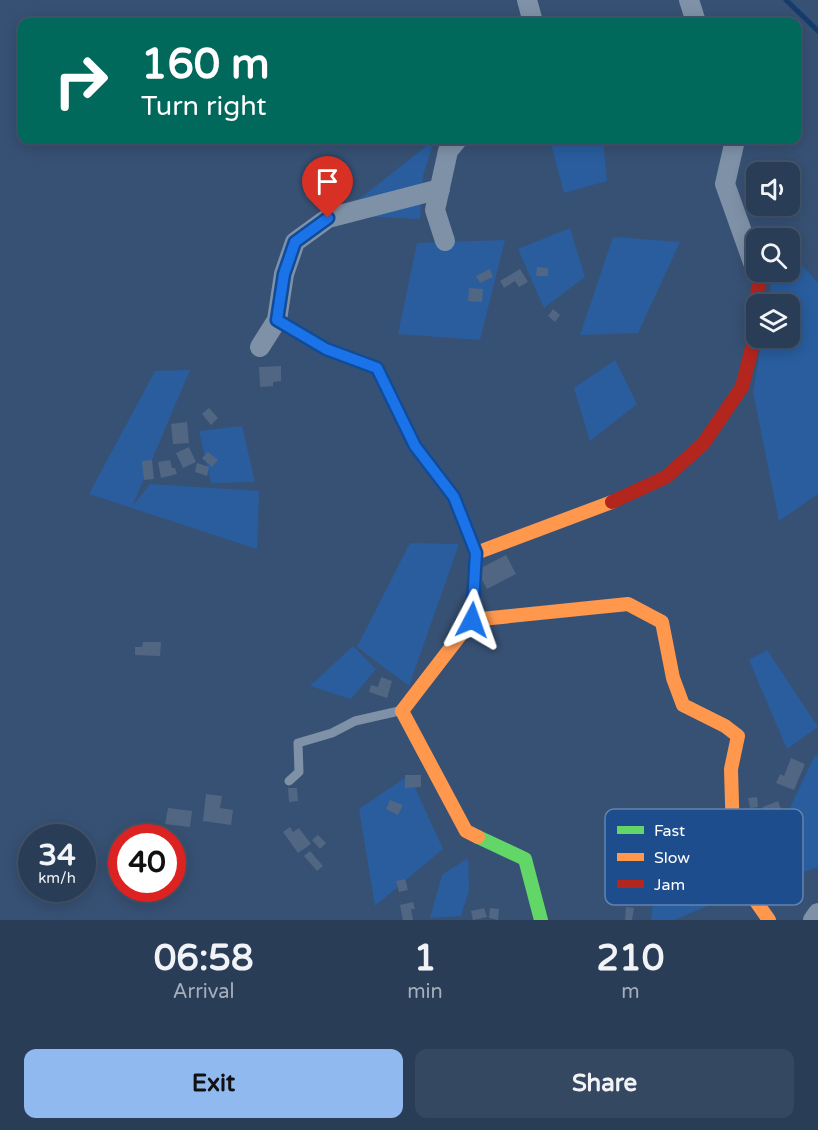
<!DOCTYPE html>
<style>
body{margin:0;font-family:"Varela Round",sans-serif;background:#354861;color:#f1f3f6;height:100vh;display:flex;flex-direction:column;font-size:22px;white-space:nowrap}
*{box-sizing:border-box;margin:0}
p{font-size:20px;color:#a5aeba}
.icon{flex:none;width:33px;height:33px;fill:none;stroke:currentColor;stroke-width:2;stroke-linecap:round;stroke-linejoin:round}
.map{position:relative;height:920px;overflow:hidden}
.details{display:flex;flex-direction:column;background:#293d57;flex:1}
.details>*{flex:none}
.guide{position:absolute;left:18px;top:18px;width:783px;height:126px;border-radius:12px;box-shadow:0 3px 15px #0003,0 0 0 2px #45566d;background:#00695c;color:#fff;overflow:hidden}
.buttons{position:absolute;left:746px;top:162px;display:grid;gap:12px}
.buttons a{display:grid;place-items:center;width:54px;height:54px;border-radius:12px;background:#293d57;box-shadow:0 3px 15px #0003,0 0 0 2px #45566d;font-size:30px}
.speed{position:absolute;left:18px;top:824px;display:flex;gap:12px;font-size:30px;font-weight:700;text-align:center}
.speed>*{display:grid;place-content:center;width:78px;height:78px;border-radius:50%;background:#293d57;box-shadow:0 3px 15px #0003,0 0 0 2px #45566d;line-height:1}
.speed small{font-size:15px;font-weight:400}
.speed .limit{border:9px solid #d22;background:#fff;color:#111}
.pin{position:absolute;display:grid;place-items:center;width:51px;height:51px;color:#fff;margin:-62px -26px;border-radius:50% 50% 50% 0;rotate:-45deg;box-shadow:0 0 6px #0007}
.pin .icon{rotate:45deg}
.me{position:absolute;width:66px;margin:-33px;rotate:4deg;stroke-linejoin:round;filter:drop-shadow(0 0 4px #0008)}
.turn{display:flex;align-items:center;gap:21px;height:126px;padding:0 24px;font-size:27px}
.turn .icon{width:78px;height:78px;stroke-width:2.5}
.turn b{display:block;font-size:42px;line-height:51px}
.eta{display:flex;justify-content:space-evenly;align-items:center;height:102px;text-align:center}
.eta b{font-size:36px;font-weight:700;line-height:42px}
.button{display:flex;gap:12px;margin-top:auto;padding:12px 24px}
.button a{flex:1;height:69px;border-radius:12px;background:#90b9f0;color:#111;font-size:24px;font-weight:700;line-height:69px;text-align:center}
.button a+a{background:#354861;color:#f1f3f6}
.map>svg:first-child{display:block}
.green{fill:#295d9e}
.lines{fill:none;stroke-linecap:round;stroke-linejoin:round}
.stream{stroke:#173b6c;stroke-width:5}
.building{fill:#516682}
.lane{stroke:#7e91a7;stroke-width:9}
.street{stroke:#7e91a7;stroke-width:20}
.fast{stroke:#63d668;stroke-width:14}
.slow{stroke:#ff974d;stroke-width:14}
.jam{stroke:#b3261e;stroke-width:14}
.route-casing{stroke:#114b97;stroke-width:15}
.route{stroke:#1a73e8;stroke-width:10}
.key{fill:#1e4d8d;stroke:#6282af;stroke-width:1.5}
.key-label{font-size:16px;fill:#fff}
</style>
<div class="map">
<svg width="818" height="920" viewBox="0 0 818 920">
<rect width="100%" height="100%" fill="#375174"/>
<g class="green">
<polygon points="434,140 423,176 420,219 339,215"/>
<polygon points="550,140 603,140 607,181 564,193"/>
<polygon points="570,228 585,277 544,308 518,249"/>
<polygon points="613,237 680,242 638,333 580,335"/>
<polygon points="505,240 480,340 398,334 417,243"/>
<polygon points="789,251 818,283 818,494 779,521 753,392 762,338 789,338 789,304 768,304 773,272 789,272"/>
<polygon points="615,360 637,404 590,441 574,388"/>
<polygon points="190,370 132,507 150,484 259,491 257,549 89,494 155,371"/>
<polygon points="242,426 255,482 211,483 199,431"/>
<polygon points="410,543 459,544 409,686 357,647"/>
<polygon points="353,646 376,669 351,699 310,686"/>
<polygon points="767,650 818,727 787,749 749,660"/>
<polygon points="815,755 818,756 818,867 751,890"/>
<polygon points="409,775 443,849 375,906 359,809"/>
<polygon points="724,811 731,896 674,920 651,920 659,852"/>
<polygon points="468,858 469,890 461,916 430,918 442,875"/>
</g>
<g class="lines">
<polyline class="stream" points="786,0 818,31"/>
</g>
<g class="building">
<polygon points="537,267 548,268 548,276 536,276"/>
<polygon points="490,269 493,277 480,283 476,276"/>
<polygon points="520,269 528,282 519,287 515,281 504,288 500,281"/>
<polygon points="469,288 483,289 482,302 468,301"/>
<polygon points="553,309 560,315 555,322 548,316"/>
<polygon points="281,366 281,381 273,382 273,386 260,387 259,367"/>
<polygon points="209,408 218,418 211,425 202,414"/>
<polygon points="187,422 189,443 173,444 171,424"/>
<polygon points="189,447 196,462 183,468 176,453"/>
<polygon points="208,452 218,460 212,467 202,458"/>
<polygon points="152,460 154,479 144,480 142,461"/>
<polygon points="170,460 172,468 175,468 177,474 161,478 158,462"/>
<polygon points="197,463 209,467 207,476 195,472"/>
<polygon points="506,555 516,574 487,589 477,570"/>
<polygon points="143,642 161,642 160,656 135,655 135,647 142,647"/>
<polygon points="381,677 392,681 387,698 369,692 371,685 378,687"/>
<polygon points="791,758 805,764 794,790 776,783 780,774 784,776"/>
<polygon points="405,775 421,775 421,787 405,788"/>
<polygon points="288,788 297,788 298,801 289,802"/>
<polygon points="206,794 222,796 220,808 233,810 231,825 203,821"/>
<polygon points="757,797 758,807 750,808 748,798"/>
<polygon points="390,800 403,805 398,815 386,809"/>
<polygon points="778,801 782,812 767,818 763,807"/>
<polygon points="168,808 192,811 190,827 165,824"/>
<polygon points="290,827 293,832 299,828 311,844 298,853 283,832"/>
<polygon points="318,835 326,843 320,849 312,840"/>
<polygon points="310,851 323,866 317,871 304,856"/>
<polygon points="405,879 408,890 399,892 396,881"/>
<polygon points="413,902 415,909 411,909 413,920 403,920 400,905"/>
<polygon points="626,907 634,908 632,920 625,920"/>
<polygon points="484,908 487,917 473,920 471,911"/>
<polygon points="490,908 499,909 498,920 489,918"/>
</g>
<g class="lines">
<polyline class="lane" points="289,781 299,772 298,743 332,733 355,721 399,711"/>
<g class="street">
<polyline points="527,0 533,22"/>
<polyline points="689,0 696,22"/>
<polyline points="735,140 725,184 756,271"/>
<polyline points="445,241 435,210 448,151 457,140"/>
<polyline points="260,347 277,320 284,274 295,242 328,218 440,189"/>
<polyline points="813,920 818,913"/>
</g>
<polyline class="fast" points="478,837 525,859 541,920"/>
<g class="slow">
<polyline points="277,320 326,349 377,368 415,446 454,497 476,553 612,502"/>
<polyline points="476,553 472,620 402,711 466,831 478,837"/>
<polyline points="472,620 628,604 662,622 673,678 683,705 725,726 738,736 731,769 734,870 769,920"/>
</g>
<polyline class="jam" points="612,502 666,477 703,444 742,387 752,348 759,278 756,272"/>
</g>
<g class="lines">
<g class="route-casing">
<polyline id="route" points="328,218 295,242 284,274 277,320 326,349 377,368 415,446 454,497 476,553 472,620"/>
</g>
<use href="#route" class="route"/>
</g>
<rect x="605" y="809" width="198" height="96" rx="9" class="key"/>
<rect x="617" y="826" width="27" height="8" fill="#63d668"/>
<rect x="617" y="853" width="27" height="8" fill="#ff974d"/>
<rect x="617" y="880" width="27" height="8" fill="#b3261e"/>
<g class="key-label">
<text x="654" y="836">Fast</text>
<text x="654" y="863">Slow</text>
<text x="654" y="890">Jam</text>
</g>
</svg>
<div class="buttons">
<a><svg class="icon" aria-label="sound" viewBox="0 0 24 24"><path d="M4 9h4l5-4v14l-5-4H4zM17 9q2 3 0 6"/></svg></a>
<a><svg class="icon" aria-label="search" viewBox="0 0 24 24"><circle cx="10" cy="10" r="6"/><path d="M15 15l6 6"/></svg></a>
<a><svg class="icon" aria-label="layers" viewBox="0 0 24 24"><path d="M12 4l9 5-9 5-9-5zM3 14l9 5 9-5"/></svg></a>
</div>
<div class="speed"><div>34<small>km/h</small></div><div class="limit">40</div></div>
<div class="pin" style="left:328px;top:218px;background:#d93025"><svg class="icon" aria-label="arrive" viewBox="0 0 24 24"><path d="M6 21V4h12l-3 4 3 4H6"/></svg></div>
<svg class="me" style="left:472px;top:620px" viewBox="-20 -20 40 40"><path d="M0-17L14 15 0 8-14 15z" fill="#1a73e8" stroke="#fff" stroke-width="4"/></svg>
<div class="guide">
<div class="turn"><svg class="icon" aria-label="right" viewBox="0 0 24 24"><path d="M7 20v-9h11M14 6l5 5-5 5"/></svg><div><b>160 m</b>Turn right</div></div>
</div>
</div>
<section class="details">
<div class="eta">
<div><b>06:58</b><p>Arrival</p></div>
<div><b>1</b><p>min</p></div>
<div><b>210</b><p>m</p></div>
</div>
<div class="button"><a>Exit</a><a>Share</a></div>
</section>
